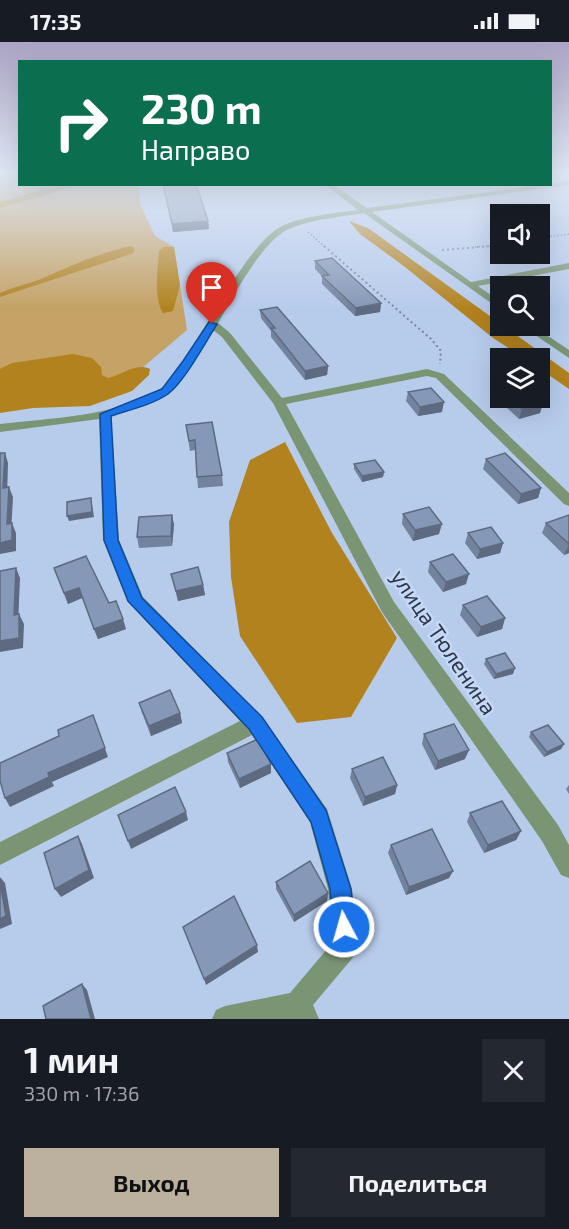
<!DOCTYPE html>
<html lang="ru">
<meta charset="utf-8">
<style>
body{margin:0;font-family:"Exo 2",sans-serif;background:#242831;color:#f1f3f6;height:100vh;display:flex;flex-direction:column;font-size:22px;white-space:nowrap}
*{box-sizing:border-box;margin:0}
p{font-size:20px;color:#9ea1a6}
.icon{flex:none;width:33px;height:33px;fill:none;stroke:currentColor;stroke-width:2;stroke-linecap:round;stroke-linejoin:round}
.map{position:relative;height:977px;overflow:hidden}
.drawer{display:flex;flex-direction:column;background:#171b24;flex:1}
.drawer>*{flex:none}
.hud{position:absolute;left:18px;top:18px;width:534px;height:126px;border-radius:0px;box-shadow:0 6px 24px #0002;background:#0b6e4f;color:#fff;overflow:hidden}
.tools{position:absolute;left:490px;top:162px;display:grid;gap:12px}
.tools a{display:grid;place-items:center;width:60px;height:60px;border-radius:0px;background:#171b24;box-shadow:0 6px 24px #0002;font-size:30px}
.pin{position:absolute;display:grid;place-items:center;width:51px;height:51px;color:#fff;margin:-62px -26px;border-radius:50% 50% 50% 0;rotate:-45deg;box-shadow:0 0 6px #0007}
.pin .icon{rotate:45deg}
.me{position:absolute;width:66px;margin:-33px;rotate:354deg;stroke-linejoin:round;filter:drop-shadow(0 0 4px #0008)}
.turn{display:flex;align-items:center;gap:21px;height:126px;padding:0 24px;font-size:27px}
.turn .icon{width:78px;height:78px;stroke-width:2.5}
.turn b{display:block;font-size:42px;line-height:51px}
.round{display:grid;place-items:center;flex:none;width:63px;height:63px;border-radius:0px;background:#242831}
.summary{display:flex;align-items:center;justify-content:space-between;height:102px;padding:0 24px}
h1{font-size:36px;font-weight:700;line-height:45px}
.action{display:flex;gap:12px;margin-top:auto;padding:12px 24px}
.action a{flex:1;height:69px;border-radius:0px;background:#bcb19e;color:#111;font-size:24px;font-weight:700;line-height:69px;text-align:center}
.action a+a{background:#242831;color:#f1f3f6}
.status{display:flex;justify-content:space-between;align-items:center;height:42px;padding:0 30px;background:#171b24;direction:ltr}
.status svg{height:16px;fill:currentColor}
.map>svg:first-child{display:block}
.green{fill:#c5a265}
.forest{fill:#b2821e}
.lines{fill:none;stroke-linecap:round;stroke-linejoin:round}
.path-far1{stroke:#78879e;stroke-width:1.5;stroke-dasharray:1.5 2;stroke-linecap:butt}
.path{stroke:#78879e;stroke-width:2;stroke-dasharray:2 3;stroke-linecap:butt}
.minor{fill:#7a9474;fill-rule:evenodd}
.wall{fill:#73839d}
.shaded-wall{fill:#5e6a80}
.building{fill:#8698b7;stroke:#5e6a80;stroke-width:1.5}
.route{fill:#1a73e8;stroke:#114b97;stroke-width:1.5}
.labels{text-anchor:middle;stroke-width:5;stroke-linejoin:round;paint-order:stroke}
.street-label{font-size:22px;fill:#2f3744;stroke:#c4d8f9}
</style>
<div class="status"><b>17:35</b><svg viewBox="0 0 49 12"><path d="M0 12V9h3v3zM5 12V6h3v6zM10 12V3h3v9zM15 12V0h3v12zM26 1h20v11H26zM47 4h2v5h-2z"/></svg></div>
<div class="map">
<svg width="569" height="977" viewBox="0 0 569 977">
<rect width="100%" height="100%" fill="#b7cbeb"/>
<polygon class="green" points="0,130 19,130 20,142 139,143 140,162 155,194 174,205 187,288 109,354 0,365"/>
<g class="forest">
<polygon points="62,142 80,143 0,166 0,160"/>
<polygon points="349,179 368,186 569,331 569,347 540,327 540,316 524,316 493,296 405,225 360,192"/>
<path d="M131,204L135,207L133,211L122,215L0,255V251C13,245 28,242 41,237C70,224 99,211 131,204Z"/>
<path d="M164,205H174L180,243L173,269L163,271C153,256 158,227 159,209Z"/>
<path d="M73,312L92,316L101,325L102,333L108,336C122,333 136,320 150,327L149,333L132,349L90,364L33,366L0,371V327L12,321Z"/>
<polygon points="285,400 332,491 397,596 351,675 297,681 240,594 231,535 229,480 250,418"/>
</g>
<g class="lines">
<g class="path-far1">
<polyline points="308,190 325,205"/>
<polyline points="540,196 569,192"/>
<polyline points="475,205 501,203"/>
</g>
<g class="path">
<polyline points="324,204 431,297 441,309 440,322"/>
<polyline points="442,208 493,204"/>
</g>
<g class="minor">
<path d="M569,139V143L372,170L471,240L569,221V227L478,244L501,260V268L364,171C339,175 314,177 291,186C262,197 234,255 218,281L230,291L282,356L427,327L444,332L569,451V464L564,462L436,336L427,334L286,362L394,560L558,783L569,803V836L561,833L542,799L382,570L273,361L222,295L213,288L169,352L111,374L119,498L143,555L262,675L327,767L352,847L358,904L355,913L313,963L319,977H212L216,968L225,964L290,951L333,900L328,847L310,780L252,693L0,823V800L240,679L128,559L103,498L99,377L0,390V382C49,376 117,375 160,347C172,339 187,313 195,300C215,270 252,199 282,184C303,174 336,171 358,168L324,142H332L367,166Z"/>
<polygon points="522,284 533,284 569,308 569,316"/>
</g>
</g>
<g class="wall">
<polygon points="163,142 196,142 208,179 209,187 173,190"/>
<polygon points="315,219 381,261 380,270 355,274 322,242 322,234 315,227"/>
<polygon points="260,268 328,324 327,333 305,338 271,295 271,289 261,276"/>
<polygon points="408,350 442,370 418,374 406,359"/>
<polygon points="508,356 536,356 540,371 519,377 505,364"/>
<polygon points="186,383 222,433 223,444 198,446 195,408 190,409"/>
<polygon points="486,417 541,446 538,456 518,462 483,427"/>
<polygon points="354,422 384,430 383,435 362,440 354,427"/>
<polygon points="403,472 439,492 413,499 402,482"/>
<polygon points="172,473 174,483 172,504 139,506 137,495"/>
<polygon points="569,473 569,511 564,513 542,491 546,481"/>
<polygon points="468,491 503,501 500,511 477,517 465,501"/>
<polygon points="430,520 466,542 443,550 428,530"/>
<polygon points="54,526 109,561 126,587 98,597 82,556 68,562"/>
<polygon points="171,532 203,543 205,553 178,559"/>
<polygon points="463,563 505,576 502,587 477,595 460,573"/>
<polygon points="486,617 513,632 494,637 484,622"/>
<polygon points="139,661 180,671 182,681 151,694 142,671"/>
<polygon points="531,690 564,702 561,707 544,715 529,695"/>
<polygon points="424,692 465,717 435,728 422,702"/>
<polygon points="227,711 271,722 271,731 240,746 228,720"/>
<polygon points="352,727 397,743 395,752 363,764 350,736"/>
<polygon points="569,743 569,752 566,747"/>
<polygon points="470,771 521,789 516,798 484,811 467,780"/>
<polygon points="391,803 453,829 449,836 406,853 388,811"/>
<polygon points="276,840 328,851 327,859 294,880 276,847"/>
</g>
<g class="shaded-wall">
<polygon points="208,179 209,187 173,190 172,182"/>
<polygon points="381,261 380,270 355,274 356,266"/>
<polygon points="328,324 327,333 305,338 305,329"/>
<polygon points="444,360 442,370 418,374 420,365"/>
<polygon points="543,362 540,371 519,377 522,367"/>
<polygon points="5,411 8,421 7,456 3,446"/>
<polygon points="384,430 383,435 362,440 362,434"/>
<polygon points="9,445 13,455 11,492 7,482"/>
<polygon points="541,446 538,456 518,462 521,452"/>
<polygon points="91,456 94,475 69,479 67,474"/>
<polygon points="172,473 174,483 172,504 171,494"/>
<polygon points="12,481 16,491 16,509 0,512 0,501"/>
<polygon points="442,482 439,492 413,499 415,488"/>
<polygon points="503,501 500,511 477,517 480,507"/>
<polygon points="569,502 569,511 564,513"/>
<polygon points="16,526 20,536 18,583 14,573"/>
<polygon points="469,532 466,542 443,550 446,540"/>
<polygon points="203,543 205,553 178,559 176,549"/>
<polygon points="79,546 82,556 68,562 64,551"/>
<polygon points="19,572 24,582 23,606 0,610 0,599"/>
<polygon points="505,576 502,587 477,595 481,585"/>
<polygon points="123,577 126,587 98,597 94,587"/>
<polygon points="515,626 513,632 494,637 496,632"/>
<polygon points="180,671 182,681 151,694 149,684"/>
<polygon points="93,673 108,715 52,740 54,744 10,765 5,756 48,731"/>
<polygon points="564,702 561,707 544,715 547,710"/>
<polygon points="469,708 465,717 435,728 438,719"/>
<polygon points="271,722 271,731 240,746 239,737"/>
<polygon points="397,743 395,752 363,764 365,755"/>
<polygon points="186,770 188,778 131,807 128,799"/>
<polygon points="521,789 516,798 484,811 488,803"/>
<polygon points="78,794 82,802 94,836 61,855 55,847"/>
<polygon points="453,829 449,836 406,853 409,845"/>
<polygon points="0,835 5,841 12,882 0,887"/>
<polygon points="328,851 327,859 294,880 294,873"/>
<polygon points="257,903 258,910 206,943 204,937"/>
<polygon points="82,942 87,948 95,977 91,977"/>
</g>
<g class="building">
<polygon points="163,142 196,142 208,179 172,182"/>
<polygon points="332,216 381,261 356,266 322,234 329,233 315,219"/>
<polygon points="277,265 328,324 305,329 271,286 275,286 260,268"/>
<polygon points="431,346 444,360 420,365 408,350"/>
<polygon points="509,356 536,356 543,362 522,367"/>
<polygon points="212,380 222,433 197,435 195,398 189,399 186,383"/>
<polygon points="0,411 5,411 3,446 9,445 7,482 12,481 12,498 0,501"/>
<polygon points="505,411 541,446 521,452 486,417"/>
<polygon points="375,418 384,430 362,434 354,422"/>
<polygon points="91,456 92,470 67,474 67,460"/>
<polygon points="429,465 442,482 415,488 403,472"/>
<polygon points="172,473 171,494 137,495 139,475"/>
<polygon points="569,473 569,502 546,481"/>
<polygon points="491,485 503,501 480,507 468,491"/>
<polygon points="453,512 469,532 446,540 430,520"/>
<polygon points="86,514 109,561 116,559 123,577 94,587 79,546 64,551 54,526"/>
<polygon points="198,525 203,543 176,549 171,532"/>
<polygon points="16,526 14,573 19,572 19,596 0,599 0,529"/>
<polygon points="487,554 505,576 481,585 463,563"/>
<polygon points="505,611 515,626 496,632 486,617"/>
<polygon points="170,648 180,671 149,684 139,661"/>
<polygon points="93,673 105,706 48,731 49,735 5,756 0,739 0,721 59,694 58,688"/>
<polygon points="454,682 469,708 438,719 424,692"/>
<polygon points="548,683 564,702 547,710 531,690"/>
<polygon points="258,697 271,722 239,737 227,711"/>
<polygon points="383,715 397,743 365,755 352,727"/>
<polygon points="175,745 186,770 128,799 118,773"/>
<polygon points="502,759 521,789 488,803 470,771"/>
<polygon points="432,787 453,829 409,845 391,803"/>
<polygon points="78,794 89,828 55,847 44,811"/>
<polygon points="310,819 328,851 294,873 276,840"/>
<polygon points="0,840 6,874 0,877"/>
<polygon points="234,854 257,903 204,937 183,885"/>
<polygon points="82,942 91,977 46,977 43,964"/>
</g>
<linearGradient id="sky" x2="0" y2="1"><stop stop-color="#aba4c4"/><stop offset="0.49" stop-color="#dfe8f6"/><stop offset="1" stop-color="#dfe8f6" stop-opacity="0"/></linearGradient>
<rect width="569" height="267" fill="url(#sky)"/>
<path class="route" d="M209,280L217,282C206,300 184,340 168,352C152,363 129,368 111,374L118,498L142,556L262,675L326,768L351,847L355,885L352,893L344,896L336,893L333,885L330,847L311,780L249,687L128,559L104,498L100,372L162,347L183,319Z"/>
<g class="labels">
<g class="street-label">
<text transform="translate(444 600) rotate(56)" y="8">улица Тюленина</text>
</g>
</g>
</svg>
<div class="tools">
<a><svg class="icon" aria-label="sound" viewBox="0 0 24 24"><path d="M4 9h4l5-4v14l-5-4H4zM17 9q2 3 0 6"/></svg></a>
<a><svg class="icon" aria-label="search" viewBox="0 0 24 24"><circle cx="10" cy="10" r="6"/><path d="M15 15l6 6"/></svg></a>
<a><svg class="icon" aria-label="layers" viewBox="0 0 24 24"><path d="M12 4l9 5-9 5-9-5zM3 14l9 5 9-5"/></svg></a>
</div>
<div class="pin" style="left:212px;top:282px;background:#d93025"><svg class="icon" aria-label="arrive" viewBox="0 0 24 24"><path d="M6 21V4h12l-3 4 3 4H6"/></svg></div>
<svg class="me" style="left:344px;top:885px" viewBox="-20 -20 40 40"><circle r="17" fill="#1a73e8" stroke="#fff" stroke-width="3"/><path d="M0-11L8 9 0 5-8 9z" fill="#fff"/></svg>
<div class="hud">
<div class="turn"><svg class="icon" aria-label="right" viewBox="0 0 24 24"><path d="M7 20v-9h11M14 6l5 5-5 5"/></svg><div><b>230 m</b>Направо</div></div>
</div>
</div>
<section class="drawer">
<div class="summary"><div><h1>1 мин</h1><p>330 m · 17:36</p></div><a class="round"><svg class="icon" aria-label="close" viewBox="0 0 24 24"><path d="M6 6l12 12M18 6L6 18"/></svg></a></div>
<div class="action"><a>Выход</a><a>Поделиться</a></div>
</section>
